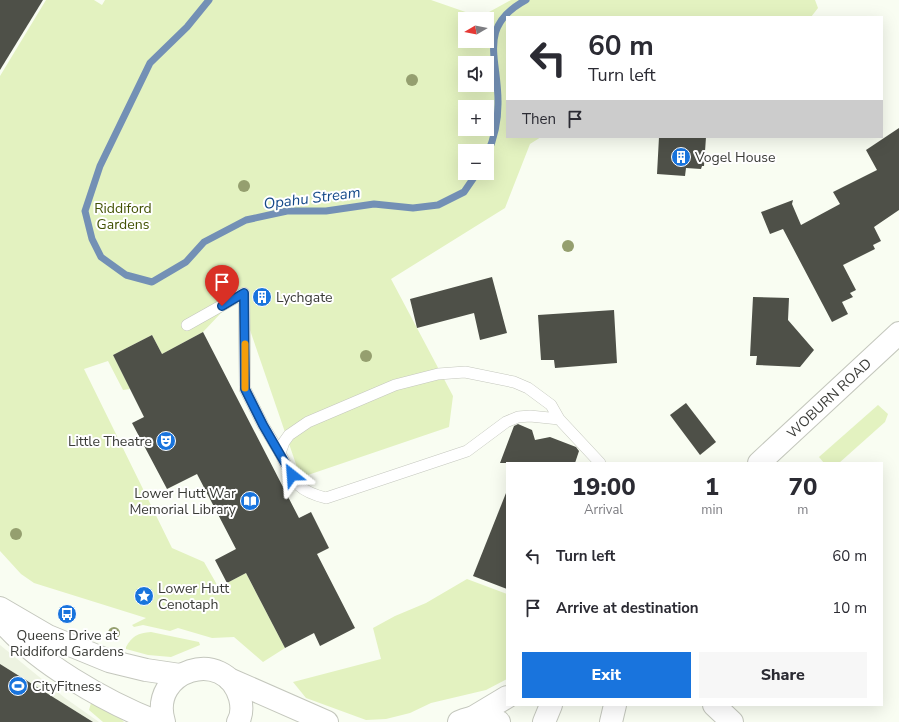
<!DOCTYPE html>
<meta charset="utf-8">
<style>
body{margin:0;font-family:"Nunito Sans",sans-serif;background:#f7f7f7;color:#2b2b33;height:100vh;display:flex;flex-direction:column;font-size:15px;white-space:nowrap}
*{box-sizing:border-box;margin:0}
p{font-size:13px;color:#7c7c81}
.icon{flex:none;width:22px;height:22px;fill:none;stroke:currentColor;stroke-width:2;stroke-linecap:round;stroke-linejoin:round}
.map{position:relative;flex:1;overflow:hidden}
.panel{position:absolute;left:506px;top:462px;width:377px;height:244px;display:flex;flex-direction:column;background:#fff;border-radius:0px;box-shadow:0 4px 16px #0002}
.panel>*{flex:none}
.top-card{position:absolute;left:506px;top:16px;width:377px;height:122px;border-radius:0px;box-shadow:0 4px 16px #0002;background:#fff;color:#2b2b33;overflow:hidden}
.needle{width:26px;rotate:260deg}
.fabs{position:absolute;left:458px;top:12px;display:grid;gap:8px}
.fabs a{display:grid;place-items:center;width:36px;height:36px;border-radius:0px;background:#fff;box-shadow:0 4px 16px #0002;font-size:20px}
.pin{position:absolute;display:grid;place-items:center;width:34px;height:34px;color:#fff;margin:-41px -17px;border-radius:50% 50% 50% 0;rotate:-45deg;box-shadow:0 0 4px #0007}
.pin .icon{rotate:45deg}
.me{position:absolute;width:44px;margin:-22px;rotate:332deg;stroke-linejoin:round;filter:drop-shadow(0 0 3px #0008)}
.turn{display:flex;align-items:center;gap:14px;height:84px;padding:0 16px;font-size:18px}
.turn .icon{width:52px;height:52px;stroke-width:2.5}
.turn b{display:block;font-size:28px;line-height:34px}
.then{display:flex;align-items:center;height:38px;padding:0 16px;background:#0003;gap:8px;font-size:15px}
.eta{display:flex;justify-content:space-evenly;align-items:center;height:68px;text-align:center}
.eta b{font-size:24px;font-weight:800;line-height:28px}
.action{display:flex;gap:8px;margin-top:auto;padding:8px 16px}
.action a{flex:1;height:46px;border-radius:0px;background:#1974dd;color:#fff;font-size:16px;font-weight:800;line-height:46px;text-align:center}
.action a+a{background:#f7f7f7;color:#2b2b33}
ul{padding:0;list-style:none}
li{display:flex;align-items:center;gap:12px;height:52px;padding:0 16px}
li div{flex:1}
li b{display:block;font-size:15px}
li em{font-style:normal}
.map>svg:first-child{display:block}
.built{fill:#edf3e1}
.green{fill:#e3f2c0;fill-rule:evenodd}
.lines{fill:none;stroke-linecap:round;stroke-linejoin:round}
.stream{stroke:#7390b5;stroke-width:7}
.building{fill:#4e5048}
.lane-casing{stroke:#c4c7bd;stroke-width:12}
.street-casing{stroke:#c4c7bd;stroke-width:24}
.secondary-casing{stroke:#c4c7bd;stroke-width:24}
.lane{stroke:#fff;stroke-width:11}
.street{stroke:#fff;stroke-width:22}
.secondary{stroke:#fff;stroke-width:22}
.tree{fill:#959f6f}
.route-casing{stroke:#104b90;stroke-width:10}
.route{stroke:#1974dd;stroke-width:7}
.slow{stroke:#f59e0b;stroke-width:7}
.labels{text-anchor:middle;stroke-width:4;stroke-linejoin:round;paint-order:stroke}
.poi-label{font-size:14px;fill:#3a3b37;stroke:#fff;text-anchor:start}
.park-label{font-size:14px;fill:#435204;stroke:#fff}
.street-label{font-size:14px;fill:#3a3b37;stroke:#fff}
.water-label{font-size:15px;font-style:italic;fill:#144989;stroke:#fff}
</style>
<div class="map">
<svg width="899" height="722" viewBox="0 0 899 722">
<rect width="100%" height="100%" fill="#f9fdf2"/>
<polygon class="built" points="0,645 65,698 99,722 0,722"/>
<g class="green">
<path d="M46,0H94L102,5L105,0H431L480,17L511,0H815L818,8L811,17H507V137H541L530,144L505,208L391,279L453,396L449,427L305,476L299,473L238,295L203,332L162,354L152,335L113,355L130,389L123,390L108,361L84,369L172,548L204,562L220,590L227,583L246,573L285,648L263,662L234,637L212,638L178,628L170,631L143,625L134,627L132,625L146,618L34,583L21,574L0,551V76ZM465,19H487V41H465ZM465,63H487V85H465ZM465,107H487V129H465ZM465,151H487V173H465Z"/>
<polygon points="878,405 888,414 885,422 839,463 824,463 819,457"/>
<polygon points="467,579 507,594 507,679 486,690 431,703 410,713 386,719 366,720 306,698 293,682 381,659 373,628 395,616 426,603"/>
<path d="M151,632L199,642L200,645L171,657L148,655L126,649V647C132,636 138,633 151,632Z"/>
<path d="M91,703C104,707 116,712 124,722H103L89,710Z"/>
</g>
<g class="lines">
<g class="stream">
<polyline points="209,0 187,27 150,63 100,166 85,211 92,239 101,257 126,275 152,282 186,262 204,242 246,220 287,211 326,211 374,204 413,208 438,205 464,192 477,173"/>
<path d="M487,155C494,139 498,121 498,104C499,59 476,27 526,0"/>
</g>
</g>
<g class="building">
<polygon points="0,0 43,0 0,70"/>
<polygon points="899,128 899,210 874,227 881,241 873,245 875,249 843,265 856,290 850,293 853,297 842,302 848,314 832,322 783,229 770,234 761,212 793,200 792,204 801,225 840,204 833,192 877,170 866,150"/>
<polygon points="659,137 706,137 704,166 702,166 701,169 686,168 685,176 657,174"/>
<polygon points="492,277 507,333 480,340 474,313 417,328 410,299"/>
<polygon points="753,297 789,298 788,320 814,350 800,367 756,365 757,356 750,356"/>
<polygon points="614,310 617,363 555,368 554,360 541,360 538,315"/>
<polygon points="203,332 299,518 311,512 329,548 317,554 355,628 320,646 314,633 285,648 246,573 227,583 215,560 236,549 197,474 167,489 132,423 144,417 113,355 152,335 162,354"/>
<polygon points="686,403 716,442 700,455 670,415"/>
<polygon points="518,424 532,430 535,440 550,437 576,447 579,451 575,463 500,463 514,426"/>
<polygon points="506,493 507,494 507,589 473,576"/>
<polygon points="0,664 93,722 0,722"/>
</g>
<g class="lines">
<g class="lane-casing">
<g id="lane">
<polyline points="187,325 244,293 245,389 263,425 280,453"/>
<path d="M559,419L530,416L518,417L506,422L467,451L326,498C294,490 294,480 280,453L284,442L289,435L308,422L395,385L438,374L465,372L514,382L528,388L551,405L559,419L600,463"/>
</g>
</g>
<g class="street-casing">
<g id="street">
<polyline points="714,705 732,722"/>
<polyline points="611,722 615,705"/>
</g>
</g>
<g class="secondary-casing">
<g id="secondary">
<polyline points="759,463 899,333"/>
<polyline points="0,608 48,636 109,661 146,670 180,675"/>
<path d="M0,619C35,662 106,702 157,722"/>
<polyline points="229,679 327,722"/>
<polyline points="472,718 507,697"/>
<path d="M164,722C148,670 225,646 240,698C242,706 242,715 238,722"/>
<path d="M459,722C472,716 486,716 499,722"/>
<polyline points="544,722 551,705"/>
</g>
</g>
<use href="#lane" class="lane"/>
<use href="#street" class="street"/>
<use href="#secondary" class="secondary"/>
</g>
<g class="tree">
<circle cx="412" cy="80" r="6"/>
<circle cx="244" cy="186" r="6"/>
<circle cx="568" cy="246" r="6"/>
<circle cx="366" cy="356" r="6"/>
<circle cx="16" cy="534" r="6"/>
<circle cx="114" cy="633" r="6"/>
</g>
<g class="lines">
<g class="route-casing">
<polyline id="route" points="222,306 244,293 245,389 263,425 292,475"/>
</g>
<use href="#route" class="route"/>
<polyline class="slow" points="245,344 245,388"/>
</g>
<defs>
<g id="building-disc" transform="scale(1)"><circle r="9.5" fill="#1974dd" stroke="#fff"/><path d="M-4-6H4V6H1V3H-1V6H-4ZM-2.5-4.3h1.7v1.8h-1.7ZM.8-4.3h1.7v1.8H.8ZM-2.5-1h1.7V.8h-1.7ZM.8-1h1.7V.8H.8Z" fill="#fff"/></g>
<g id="theatre-disc" transform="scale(1)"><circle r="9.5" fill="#1974dd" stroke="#fff"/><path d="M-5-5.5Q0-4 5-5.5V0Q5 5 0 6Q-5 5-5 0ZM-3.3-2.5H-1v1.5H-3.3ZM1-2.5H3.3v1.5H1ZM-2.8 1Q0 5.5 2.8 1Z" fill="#fff"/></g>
<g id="library-disc" transform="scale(1)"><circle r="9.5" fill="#1974dd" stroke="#fff"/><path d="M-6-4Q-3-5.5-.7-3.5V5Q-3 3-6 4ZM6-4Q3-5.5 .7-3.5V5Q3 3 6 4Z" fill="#fff"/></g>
<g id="sight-disc" transform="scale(1)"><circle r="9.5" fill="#1974dd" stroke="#fff"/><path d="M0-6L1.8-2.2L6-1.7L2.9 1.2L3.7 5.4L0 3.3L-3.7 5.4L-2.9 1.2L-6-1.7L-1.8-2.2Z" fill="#fff"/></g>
<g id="bus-disc" transform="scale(1)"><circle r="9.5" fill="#1974dd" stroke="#fff"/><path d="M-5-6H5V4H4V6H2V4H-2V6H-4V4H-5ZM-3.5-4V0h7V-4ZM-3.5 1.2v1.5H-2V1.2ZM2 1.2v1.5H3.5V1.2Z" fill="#fff"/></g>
<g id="stadium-disc" transform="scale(1)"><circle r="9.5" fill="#1974dd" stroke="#fff"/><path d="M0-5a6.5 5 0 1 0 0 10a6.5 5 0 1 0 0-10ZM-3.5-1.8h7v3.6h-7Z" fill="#fff"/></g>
</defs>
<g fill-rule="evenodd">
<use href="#building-disc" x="681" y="157"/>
<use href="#building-disc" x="262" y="297"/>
<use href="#theatre-disc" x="166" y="441"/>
<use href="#library-disc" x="250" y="501"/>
<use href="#sight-disc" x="144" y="596"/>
<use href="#bus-disc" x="67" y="614"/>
<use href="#stadium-disc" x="18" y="686"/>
</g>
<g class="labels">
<g class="poi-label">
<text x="695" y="162">Vogel House</text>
<text x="276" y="302">Lychgate</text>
<text x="152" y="446" text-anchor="end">Little Theatre</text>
<text x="236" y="498" text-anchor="end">Lower Hutt War<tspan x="236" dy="16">Memorial Library</tspan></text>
<text x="158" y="593">Lower Hutt<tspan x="158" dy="16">Cenotaph</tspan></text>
<text x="67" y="640" text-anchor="middle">Queens Drive at<tspan x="67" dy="16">Riddiford Gardens</tspan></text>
<text x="32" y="691">CityFitness</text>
</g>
<g class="park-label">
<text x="123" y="213">Riddiford<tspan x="123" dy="16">Gardens</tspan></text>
</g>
<g class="street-label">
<text transform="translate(829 398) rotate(-43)" y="5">WOBURN ROAD</text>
</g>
<g class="water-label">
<text transform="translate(312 198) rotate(-7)" y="5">Opahu Stream</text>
</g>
</g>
</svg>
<div class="fabs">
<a><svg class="needle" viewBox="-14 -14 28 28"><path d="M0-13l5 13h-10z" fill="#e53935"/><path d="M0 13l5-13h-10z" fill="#7c7c81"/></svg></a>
<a><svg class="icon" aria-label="sound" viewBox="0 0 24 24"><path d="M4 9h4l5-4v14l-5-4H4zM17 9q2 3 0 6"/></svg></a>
<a>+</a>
<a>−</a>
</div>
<div class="pin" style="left:222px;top:306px;background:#d93025"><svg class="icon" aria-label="arrive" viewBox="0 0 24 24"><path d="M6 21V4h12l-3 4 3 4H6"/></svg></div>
<svg class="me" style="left:292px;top:475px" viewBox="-20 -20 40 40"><path d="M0-17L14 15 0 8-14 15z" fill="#1974dd" stroke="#fff" stroke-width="4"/></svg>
<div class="top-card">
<div class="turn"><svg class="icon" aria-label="left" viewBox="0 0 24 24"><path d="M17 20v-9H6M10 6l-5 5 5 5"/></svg><div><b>60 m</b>Turn left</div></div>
<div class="then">Then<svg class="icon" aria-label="arrive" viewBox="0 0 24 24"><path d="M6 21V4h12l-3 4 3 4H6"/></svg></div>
</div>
<section class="panel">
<div class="eta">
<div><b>19:00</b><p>Arrival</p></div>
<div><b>1</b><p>min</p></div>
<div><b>70</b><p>m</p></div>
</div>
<ul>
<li><svg class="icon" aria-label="left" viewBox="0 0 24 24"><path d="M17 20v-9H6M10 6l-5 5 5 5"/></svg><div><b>Turn left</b></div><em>60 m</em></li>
<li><svg class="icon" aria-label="arrive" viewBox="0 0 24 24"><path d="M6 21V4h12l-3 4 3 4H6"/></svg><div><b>Arrive at destination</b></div><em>10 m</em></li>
</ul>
<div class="action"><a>Exit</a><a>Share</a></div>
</section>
</div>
